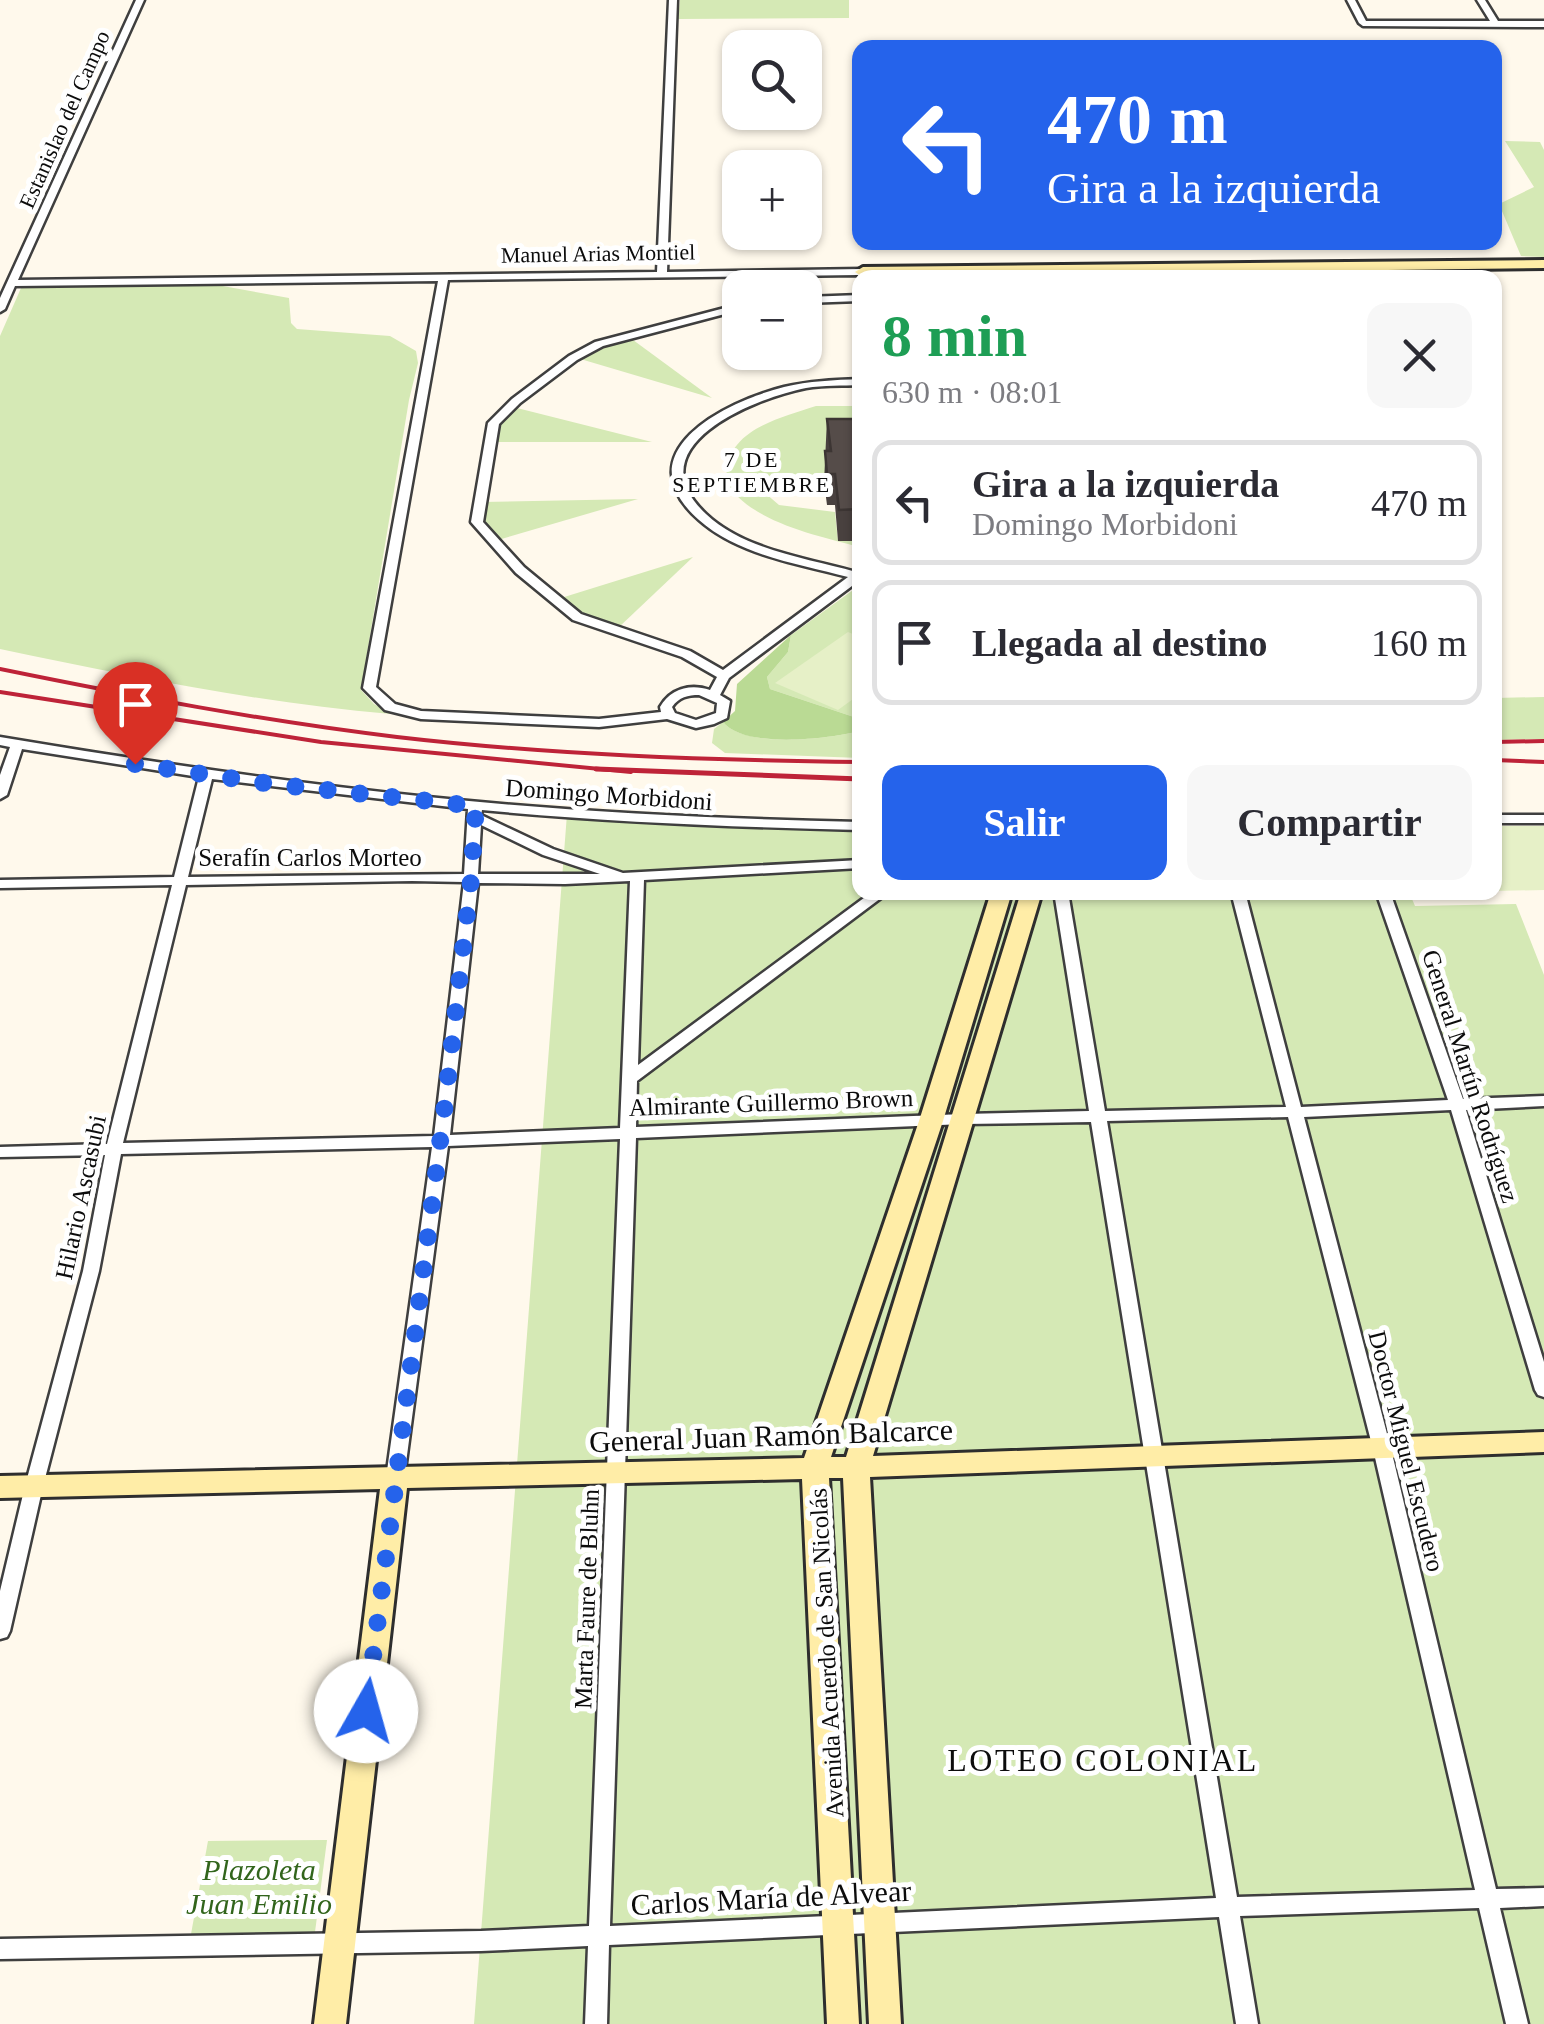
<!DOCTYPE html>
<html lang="es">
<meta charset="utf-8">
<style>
body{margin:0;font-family:"Times New Roman",serif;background:#f7f7f7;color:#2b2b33;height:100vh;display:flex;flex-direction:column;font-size:38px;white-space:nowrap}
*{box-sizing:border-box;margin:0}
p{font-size:32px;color:#7c7c81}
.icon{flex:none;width:55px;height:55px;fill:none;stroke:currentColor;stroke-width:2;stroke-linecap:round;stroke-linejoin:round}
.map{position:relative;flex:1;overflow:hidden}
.side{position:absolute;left:852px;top:270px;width:650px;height:630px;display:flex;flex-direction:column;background:#fff;border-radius:20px;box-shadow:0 2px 8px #0004}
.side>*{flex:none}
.guide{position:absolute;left:852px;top:40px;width:650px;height:210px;border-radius:20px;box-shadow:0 2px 8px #0004;background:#2563eb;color:#fff;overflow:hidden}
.fabs{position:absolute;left:722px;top:30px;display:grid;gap:20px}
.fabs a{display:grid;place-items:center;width:100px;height:100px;border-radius:20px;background:#fff;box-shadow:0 2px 8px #0004;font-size:50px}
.pin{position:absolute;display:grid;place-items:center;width:85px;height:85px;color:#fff;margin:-102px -42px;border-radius:50% 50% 50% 0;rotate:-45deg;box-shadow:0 0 10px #0007}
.pin .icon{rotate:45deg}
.me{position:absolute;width:110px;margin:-55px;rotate:7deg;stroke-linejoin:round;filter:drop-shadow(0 0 8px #0008)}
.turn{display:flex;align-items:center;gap:35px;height:210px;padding:0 30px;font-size:45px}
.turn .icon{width:130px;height:130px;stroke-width:2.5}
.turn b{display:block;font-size:70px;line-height:85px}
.round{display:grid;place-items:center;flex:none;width:105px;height:105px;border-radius:20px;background:#f7f7f7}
.headline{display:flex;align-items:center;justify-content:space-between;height:170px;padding:0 30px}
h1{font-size:60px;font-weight:700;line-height:75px;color:#1e9e55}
.button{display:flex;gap:20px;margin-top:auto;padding:20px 30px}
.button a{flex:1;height:115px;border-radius:20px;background:#2563eb;color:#fff;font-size:40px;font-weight:700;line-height:115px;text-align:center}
.button a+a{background:#f7f7f7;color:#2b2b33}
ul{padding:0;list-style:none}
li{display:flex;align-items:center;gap:30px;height:125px;margin:0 20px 15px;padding:0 10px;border:5px solid #e1e1e2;border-radius:20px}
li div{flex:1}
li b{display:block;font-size:38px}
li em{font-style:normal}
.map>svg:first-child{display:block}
.green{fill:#d5e9b5}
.forest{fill:#bada94}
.pitch{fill:#e6f0c7}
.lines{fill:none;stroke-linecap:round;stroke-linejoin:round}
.street-casing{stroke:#3f3f3f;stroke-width:5}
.secondary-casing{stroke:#2e2e2e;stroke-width:6}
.street{fill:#fff;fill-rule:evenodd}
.secondary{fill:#ffeda7;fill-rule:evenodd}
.rail-far1{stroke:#be2338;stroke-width:4}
.rail{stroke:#be2338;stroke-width:5}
.wall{fill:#49413f}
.building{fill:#554c49;stroke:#3c3533;stroke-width:2.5}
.route{stroke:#2563eb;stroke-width:18;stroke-dasharray:0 32.4}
.labels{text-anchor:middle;stroke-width:10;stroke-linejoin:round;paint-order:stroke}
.far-street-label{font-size:22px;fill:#0c0c0c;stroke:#fff}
.far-neighbourhood-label{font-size:22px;letter-spacing:2.5px;fill:#0c0c0c;stroke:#fff}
.street-label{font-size:25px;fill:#0c0c0c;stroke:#fff}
.near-street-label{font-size:30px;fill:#0c0c0c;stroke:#fff}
.near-park-label{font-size:30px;font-style:italic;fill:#32651c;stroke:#fff}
.near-neighbourhood-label{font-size:32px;letter-spacing:2.5px;fill:#0c0c0c;stroke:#fff}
</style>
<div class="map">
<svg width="1544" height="2024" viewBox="0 0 1544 2024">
<rect width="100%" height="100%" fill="#fff9ec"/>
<g class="green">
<polygon points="680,0 849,0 849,18 678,19"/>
<polygon points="1505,141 1540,142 1544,150 1544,257 1521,256 1499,204 1534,187"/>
<polygon points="1476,271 1479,277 1284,278 1283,273"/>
<path d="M217,285L289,298L291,323L297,329L390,336L416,351L418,363L409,400L361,690L374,704L391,714C259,703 130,676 0,649V336L21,288Z"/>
<polygon points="629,337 712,398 577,358"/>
<path d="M816,406H860V449L830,475L776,482L765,493L779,505L835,512L838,541H860V547C819,536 750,522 727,483C721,431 777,419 816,406Z"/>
<polygon points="513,407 652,442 492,442 497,423"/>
<polygon points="638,499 498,540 483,521 482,502"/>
<polygon points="693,557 618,628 580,616 561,598"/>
<polygon points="860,585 860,719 770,689 767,677 788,652 791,635"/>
<polygon points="1544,697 1544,739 1495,740 1495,698"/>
<path d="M723,722C745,749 829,739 860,731V758L725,753L712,743L714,729Z"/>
<polygon points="567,814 860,826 860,892 1409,892 1415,906 1516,904 1544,975 1544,2024 474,2024"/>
<polygon points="327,1840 315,1932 191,1934 208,1841"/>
</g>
<path class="forest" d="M791,635L788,652L767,677L770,689L860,719V731C829,739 744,749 723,722L735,711L737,684Z"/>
<g class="pitch">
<polygon points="848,632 860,637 860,694 838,710 775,683"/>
<polygon points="1495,826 1544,826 1544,890 1495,891"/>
</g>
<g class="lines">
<g class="street-casing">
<g id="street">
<path d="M136,0H144L18,280L657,272L669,0H677L667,272L863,269L868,272V278H860V280L858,275L448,280L376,687L395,704L421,711L599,719L661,712L660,707C670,689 690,683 710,690L717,677L682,657L573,620L516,573L471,522L488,423L512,399L569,356L595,342L740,304V310L603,346L577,360L520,403L499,424L483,522L524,567L581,614L690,651L723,670L848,577C799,564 738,555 699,520C623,453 724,402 784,387C809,381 834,380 860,379V385C842,386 824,385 806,388C752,399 634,447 706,514C744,550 806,558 856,572L860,570V580L729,678L720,695L730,701L727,718L714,724L696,728L667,719L599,727L421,719L385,710L363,688L438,281L15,286L5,309L0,312V298ZM699,695L717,703L716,713L696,720L675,713L672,707C679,697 688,695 699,695Z"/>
<polygon points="1347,0 1355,0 1366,21 1490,21 1477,0 1485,0 1498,21 1544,21 1544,27 1363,26 1359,23"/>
<polygon points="860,295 860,301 805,303 805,297"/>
<path d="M0,737C143,761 284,782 428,797C572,812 716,819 860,822V830C734,827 608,822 482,810L481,815L553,849L623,873L860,860V868L644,880L638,1065L872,892H889L637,1081L636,1127L964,1114L1089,1111L1054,892H1068L1105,1111L1286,1107L1231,892H1245L1301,1107L1448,1100L1376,892H1390L1463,1099L1544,1096V1106L1466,1110L1544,1362V1397L1538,1395L1535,1390L1451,1110L1304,1117L1391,1449L1496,1889L1544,1888V1906L1500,1908L1528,2024H1506L1479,1908L1240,1916L1258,2024H1236L1219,1917L609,1945L607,2024H585L588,1946L481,1951L0,1959V1939L481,1931L589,1926L620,1139L448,1146L404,1478L401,1483L395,1485L389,1483L386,1478L432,1147L121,1154L99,1271L43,1486L10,1631L7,1637L0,1639V1591L25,1486L83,1271L105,1155L0,1157V1147L107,1144L172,885L0,888V880L174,877L199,777L22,749L7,795L0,799V775L10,747L0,745ZM212,779L468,809L464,874L188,877ZM481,825L543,855L600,874H478ZM412,881L464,882L434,1136L123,1143L186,885ZM630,881L620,1128L450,1135L478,883L565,884ZM1288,1117L1373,1449L1475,1890L1237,1897L1107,1121ZM1091,1122L1216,1898L610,1926L636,1138L964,1124Z"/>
<rect x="1495" y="815" width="49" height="8"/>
</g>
</g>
<g class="secondary-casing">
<g id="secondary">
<polygon points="1544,260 1544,268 863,277 855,272 863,267"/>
<polygon points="991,892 1012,892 943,1121 831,1457 846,1457 1021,892 1042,892 873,1456 1544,1432 1544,1452 870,1477 901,2024 869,2024 843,1478 829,1478 859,2024 827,2024 802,1479 407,1488 346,2024 314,2024 380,1489 0,1498 0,1476 804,1458 919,1121"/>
</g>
</g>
<use href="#street" class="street"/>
<use href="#secondary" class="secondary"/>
<g class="rail-far1">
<path d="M0,669C132,696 264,721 397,737C551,755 705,760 860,762"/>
<polyline points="0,692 321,742 631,772"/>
<polyline points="1495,742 1544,741"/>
<polyline points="1495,760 1544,762"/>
</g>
<polyline class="rail" points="596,769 860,779"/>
</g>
<polygon class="wall" points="827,419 860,419 860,541 838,541 835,505 827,505 824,482"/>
<polygon class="building" points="827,419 860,419 860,509 839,510 835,474 827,474 825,451 831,451"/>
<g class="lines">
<polyline class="route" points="135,764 271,784 476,806 471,880 445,1104 366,1711"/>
</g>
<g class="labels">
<g class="far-street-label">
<text transform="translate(64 119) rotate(-66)" y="8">Estanislao del Campo</text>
<text transform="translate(598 253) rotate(-1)" y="8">Manuel Arias Montiel</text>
</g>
<g class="far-neighbourhood-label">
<text x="752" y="467">7 DE<tspan x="752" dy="25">SEPTIEMBRE</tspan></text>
</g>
<g class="street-label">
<text transform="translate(609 794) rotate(4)" y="9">Domingo Morbidoni</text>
<text x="310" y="866">Serafín Carlos Morteo</text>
<text transform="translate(1471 1076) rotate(72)" y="9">General Martín Rodríguez</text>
<text transform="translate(771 1102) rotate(-2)" y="9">Almirante Guillermo Brown</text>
<text transform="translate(80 1197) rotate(-78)" y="9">Hilario Ascasubi</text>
<text transform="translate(1407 1451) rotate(76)" y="9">Doctor Miguel Escudero</text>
<text transform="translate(586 1599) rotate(-88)" y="9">Marta Faure de Bluhn</text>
<text transform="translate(826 1653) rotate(-93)" y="9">Avenida Acuerdo de San Nicolás</text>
</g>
<g class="near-street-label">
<text transform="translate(771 1436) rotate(-2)" y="10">General Juan Ramón Balcarce</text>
<text transform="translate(771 1898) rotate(-3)" y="10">Carlos María de Alvear</text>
</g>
<g class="near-park-label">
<text x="259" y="1880">Plazoleta<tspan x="259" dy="34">Juan Emilio</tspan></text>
</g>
<g class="near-neighbourhood-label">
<text x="1103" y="1771">LOTEO COLONIAL</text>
</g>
</g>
</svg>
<div class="fabs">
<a><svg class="icon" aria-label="search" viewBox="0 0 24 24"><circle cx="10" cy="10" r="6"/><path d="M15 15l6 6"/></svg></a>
<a>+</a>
<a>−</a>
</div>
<div class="pin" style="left:135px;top:764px;background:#d93025"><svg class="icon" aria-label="arrive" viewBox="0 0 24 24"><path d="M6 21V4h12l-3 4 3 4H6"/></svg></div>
<svg class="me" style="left:366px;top:1711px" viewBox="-20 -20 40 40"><circle r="19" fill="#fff"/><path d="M0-13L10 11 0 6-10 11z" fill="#2563eb"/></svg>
<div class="guide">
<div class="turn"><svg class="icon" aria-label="left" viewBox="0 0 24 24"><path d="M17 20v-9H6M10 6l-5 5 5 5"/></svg><div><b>470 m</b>Gira a la izquierda</div></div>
</div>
<section class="side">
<div class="headline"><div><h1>8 min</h1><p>630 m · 08:01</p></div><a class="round"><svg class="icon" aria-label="close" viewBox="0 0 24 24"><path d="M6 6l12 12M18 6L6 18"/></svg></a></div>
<ul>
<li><svg class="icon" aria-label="left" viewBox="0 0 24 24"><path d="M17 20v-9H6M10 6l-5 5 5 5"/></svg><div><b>Gira a la izquierda</b><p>Domingo Morbidoni</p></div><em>470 m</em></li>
<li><svg class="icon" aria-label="arrive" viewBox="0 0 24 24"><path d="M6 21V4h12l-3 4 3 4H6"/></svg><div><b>Llegada al destino</b></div><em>160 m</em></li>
</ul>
<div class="button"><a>Salir</a><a>Compartir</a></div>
</section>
</div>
